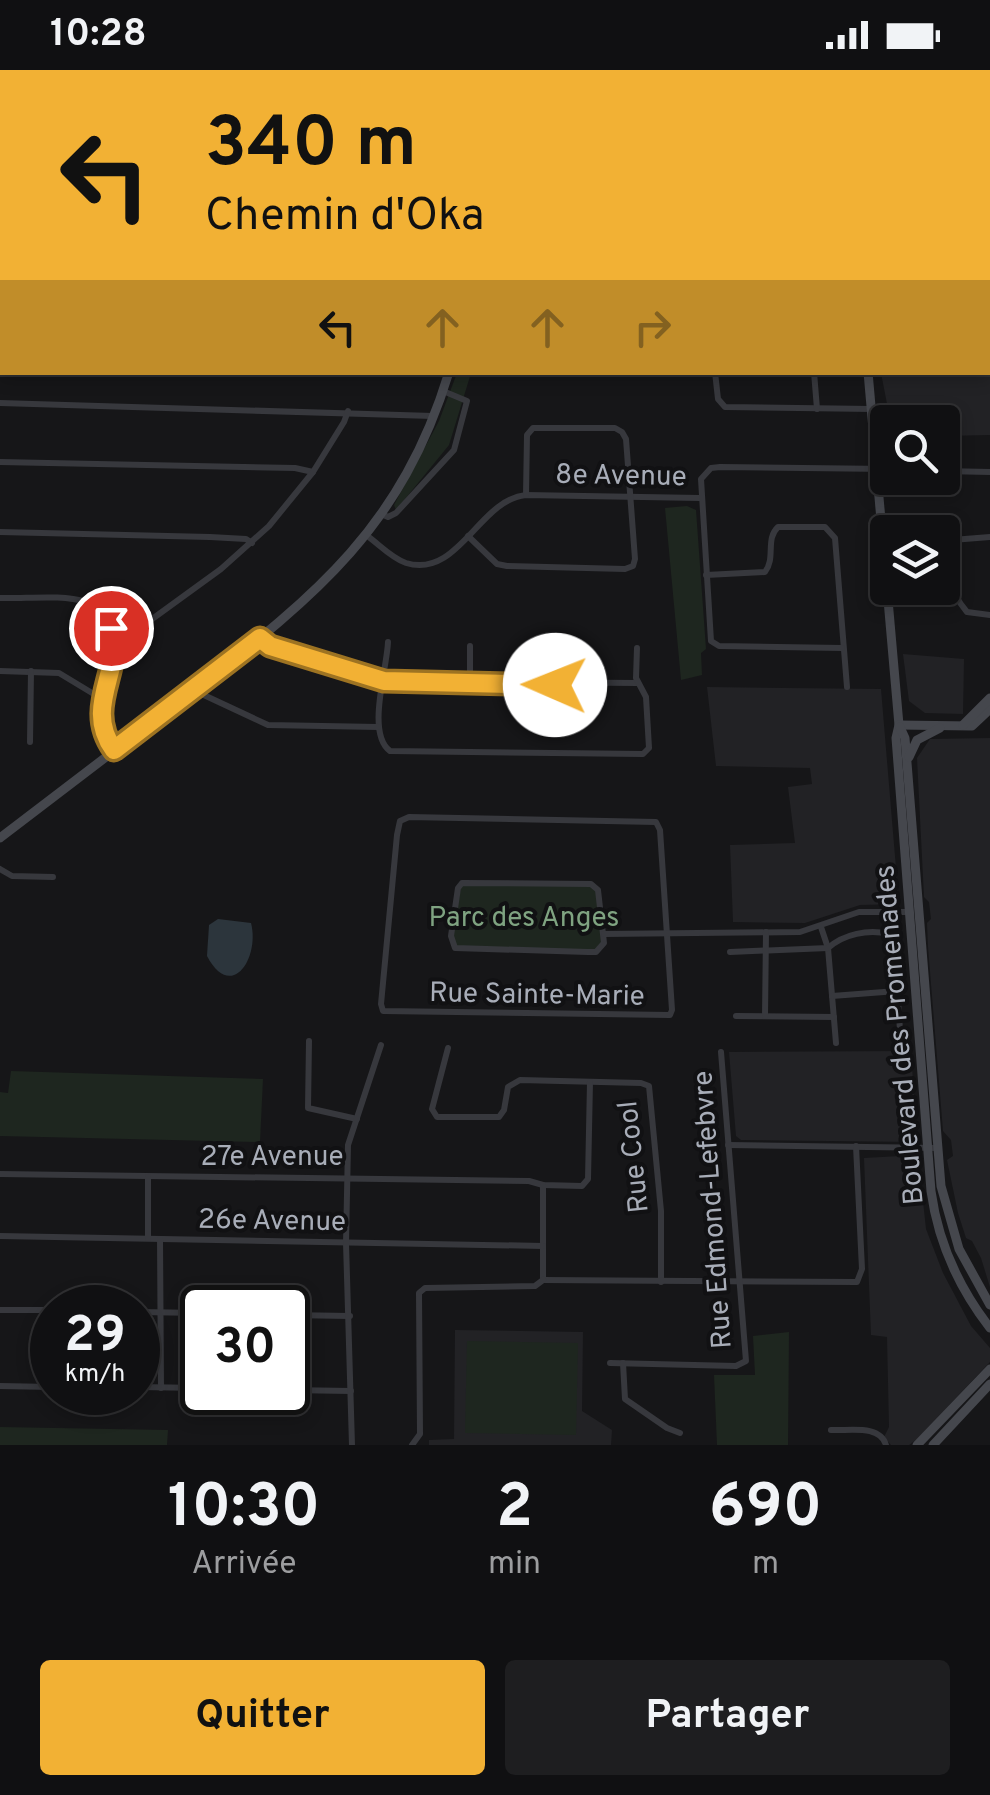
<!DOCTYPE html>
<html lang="fr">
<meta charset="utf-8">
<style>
body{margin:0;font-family:Overpass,sans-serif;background:#1e1e20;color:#f1f3f6;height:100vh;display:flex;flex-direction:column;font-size:38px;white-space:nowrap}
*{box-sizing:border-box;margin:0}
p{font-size:32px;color:#9c9d9f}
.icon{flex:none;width:55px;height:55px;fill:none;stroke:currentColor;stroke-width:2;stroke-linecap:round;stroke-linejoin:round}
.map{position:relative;height:1375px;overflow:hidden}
.details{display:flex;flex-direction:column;background:#101012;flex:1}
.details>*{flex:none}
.hud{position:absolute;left:0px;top:0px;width:990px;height:305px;box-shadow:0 5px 15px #0003,0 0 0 2px #303032;background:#f2b134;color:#111;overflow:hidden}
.buttons{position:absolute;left:870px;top:335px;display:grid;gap:20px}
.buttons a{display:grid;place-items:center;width:90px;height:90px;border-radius:10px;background:#101012;box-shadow:0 5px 15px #0003,0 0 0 2px #303032;font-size:50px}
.speed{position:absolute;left:30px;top:1215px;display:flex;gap:20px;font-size:50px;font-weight:700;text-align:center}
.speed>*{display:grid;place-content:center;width:130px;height:130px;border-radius:50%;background:#101012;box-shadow:0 5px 15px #0003,0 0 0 2px #303032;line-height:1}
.speed small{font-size:25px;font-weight:400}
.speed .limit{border:5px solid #111;border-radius:15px;background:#fff;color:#111}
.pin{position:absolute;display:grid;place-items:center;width:85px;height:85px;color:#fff;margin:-42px;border:5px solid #fff;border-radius:50%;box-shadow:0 2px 10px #0007}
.me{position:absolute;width:110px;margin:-55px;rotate:271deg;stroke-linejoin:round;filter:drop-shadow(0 0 8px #0008)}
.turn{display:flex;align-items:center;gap:35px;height:210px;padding:0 40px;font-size:45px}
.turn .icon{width:130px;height:130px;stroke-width:2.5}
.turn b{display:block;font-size:70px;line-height:85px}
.lanes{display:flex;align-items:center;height:95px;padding:0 40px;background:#0003;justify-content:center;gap:50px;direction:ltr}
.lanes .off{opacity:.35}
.eta{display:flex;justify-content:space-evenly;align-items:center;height:170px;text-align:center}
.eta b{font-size:60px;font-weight:700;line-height:70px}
.button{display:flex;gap:20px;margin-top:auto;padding:20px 40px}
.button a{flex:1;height:115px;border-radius:10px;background:#f2b134;color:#111;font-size:40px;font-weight:700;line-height:115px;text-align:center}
.button a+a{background:#1e1e20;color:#f1f3f6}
.status{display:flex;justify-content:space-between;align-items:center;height:70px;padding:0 50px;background:#101012;direction:ltr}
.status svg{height:28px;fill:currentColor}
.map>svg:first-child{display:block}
.built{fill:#222225}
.green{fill:#1e261f}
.water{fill:#2c353c}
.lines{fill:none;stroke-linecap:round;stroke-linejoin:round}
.street{stroke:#37383d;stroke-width:6}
.secondary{stroke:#45474d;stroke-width:9}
.route-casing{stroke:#9d7322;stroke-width:25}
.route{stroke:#f2b134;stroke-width:18}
.labels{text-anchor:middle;stroke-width:8;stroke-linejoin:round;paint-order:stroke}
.street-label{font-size:28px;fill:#a8adb8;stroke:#111113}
.park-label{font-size:28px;fill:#7fa381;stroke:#111113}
</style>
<div class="status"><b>10:28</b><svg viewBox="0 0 49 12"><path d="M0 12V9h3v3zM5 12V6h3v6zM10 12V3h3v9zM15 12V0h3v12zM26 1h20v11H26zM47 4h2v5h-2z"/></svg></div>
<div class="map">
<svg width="990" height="1375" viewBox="0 0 990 1375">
<rect width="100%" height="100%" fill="#161618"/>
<g class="built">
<polygon points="990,192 990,365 943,366 942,352 888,352 885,367 883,348 889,344 881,303 988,302"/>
<polygon points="903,584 964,589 963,644 925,643 909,631"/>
<polygon points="707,617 881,619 899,834 860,835 805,853 733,852 730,775 795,773 788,717 812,714 810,698 716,696"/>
<polygon points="990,668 990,1217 981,1188 972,1171 966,1168 958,1143 947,1090 953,1086 951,1070 943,1061 928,877 927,853 931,849 929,832 924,827 917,688 930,669"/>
<polygon points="911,981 917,1072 741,1070 736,1066 729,982"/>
<polygon points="918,1085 926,1159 943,1203 971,1256 990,1278 990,1292 917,1369 909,1375 891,1375 884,1367 889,1357 887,1267 871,1265 864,1088"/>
<polygon points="455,1260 583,1262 582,1341 612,1360 611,1375 429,1375 429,1370 454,1369"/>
</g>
<g class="green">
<polygon points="521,0 787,0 520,2"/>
<polygon points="457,303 471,303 449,375 396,440 394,435 439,351"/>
<polygon points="687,436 696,440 706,579 701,583 702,605 681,610 665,438"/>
<polygon points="462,813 591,814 598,820 604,873 596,882 455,878 451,866"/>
<polygon points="11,1001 263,1009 260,1072 0,1066 0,1022 8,1023"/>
<polygon points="789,1262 788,1375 717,1375 714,1305 755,1305 753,1266"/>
<polygon points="467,1271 578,1273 576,1365 465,1363"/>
<polygon points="0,1357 168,1360 167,1375 0,1375"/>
</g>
<path class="water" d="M218,849L251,853C260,888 231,932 207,886L209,855Z"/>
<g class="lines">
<g class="street">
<polyline points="950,0 950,2"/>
<polyline points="987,0 990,3"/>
<polyline points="61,2 61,0"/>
<polyline points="0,25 2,26"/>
<polyline points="0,104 2,104"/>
<polyline points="988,152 990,152"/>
<polyline points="0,172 2,172"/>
<polyline points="0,226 2,226"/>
<polyline points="0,280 2,280"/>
<polyline points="715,302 718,329 725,337 872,339"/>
<polyline points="814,302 817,339"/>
<polyline points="0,333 433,346"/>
<polyline points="0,392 295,398 313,402"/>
<polyline points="942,401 990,402"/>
<polyline points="381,444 388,447 396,443 454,380 467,331 443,321"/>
<polyline points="0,462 210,467 246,469 252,473"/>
<path d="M366,465C379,474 391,488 406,493C459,509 479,429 526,425L700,428"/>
<polyline points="468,466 497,494 507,496 625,499 633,496 635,489 626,369 622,362 615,358 533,358 527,365 526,425"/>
<path d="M990,467L952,470C940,495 950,522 967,542L990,545"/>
<path d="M706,505L765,502C776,488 765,469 778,457H825L835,468L847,617"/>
<path d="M0,528C26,529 61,524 86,532C101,538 116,559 115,575C114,613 86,642 115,680"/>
<polyline points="260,568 269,576 384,611 638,613"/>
<path d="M388,572C387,600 366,663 390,681L643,684L649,678L646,627L636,608L637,578"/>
<polyline points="115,576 221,499 269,456 313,402 344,352 348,341"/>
<polyline points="470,576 470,613"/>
<polyline points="555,577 555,615"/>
<polyline points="842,578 719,576 711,571 701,409 711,398 720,397 888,399"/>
<polyline points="0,601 59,603 102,629"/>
<polyline points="193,620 268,655 378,657"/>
<polyline points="30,672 31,601"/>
<polygon points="409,747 656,752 660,760 672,940 670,945 383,941 381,934 397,765 400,751"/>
<polyline points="0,799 12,806 53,807"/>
<polygon points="462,813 591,814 598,820 604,873 596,882 588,882 455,878 451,866 458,818"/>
<polyline points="821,857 828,878 836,973"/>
<polyline points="604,864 800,862 859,842 909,842"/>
<path d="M730,882L828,878C844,864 868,859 889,864L894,871L901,975"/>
<polyline points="832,926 897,921"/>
<polyline points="736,946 834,947"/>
<polyline points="765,946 766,862"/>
<polyline points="309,971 308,1038 357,1049"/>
<polyline points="448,978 432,1039 437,1047 499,1047 504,1040 508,1017 520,1010 641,1013 649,1016 661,1141 661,1212"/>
<polyline points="728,1075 938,1078"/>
<polyline points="0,1104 529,1111 543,1115 582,1116 588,1109 590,1012"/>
<polyline points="543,1115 543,1210"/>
<polyline points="0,1166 543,1176"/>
<polyline points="148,1168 148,1107"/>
<polyline points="160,1169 161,1318"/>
<polyline points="543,1210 857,1212 862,1199 856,1076"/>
<polyline points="0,1240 52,1240"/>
<polyline points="138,1242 202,1243"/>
<polyline points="288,1245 350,1246"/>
<polyline points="610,1293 736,1296 746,1291 721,982"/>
<polyline points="623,1293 625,1329 667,1358 680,1363"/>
<polyline points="0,1316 52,1317"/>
<polyline points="138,1317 202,1318"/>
<polyline points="288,1320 351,1321"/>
<path d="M831,1360C849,1361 880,1354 886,1375"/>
<polyline points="352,1375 346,1173 348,1075 381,975"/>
<polyline points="412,1375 420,1364 419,1223 425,1218 535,1216 543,1210"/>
</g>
<g class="secondary">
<polyline points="844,0 844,2"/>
<polyline points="511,2 512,0"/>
<path d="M868,302L899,655L896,668L931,1121C938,1172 959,1218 990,1258"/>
<polyline points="899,655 972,656 990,639"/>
<polyline points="963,655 990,628"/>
<polyline points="900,657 905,668 941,1116 959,1179 990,1235"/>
<polyline points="909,687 917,670 940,658"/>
<path d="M0,768C65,718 130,668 195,619C317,525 402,456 449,302"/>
<polyline points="917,1375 990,1299"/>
<polyline points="933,1375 990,1314"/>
</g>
</g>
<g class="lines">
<g class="route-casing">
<path id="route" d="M111,558C125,598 82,636 114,680L260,568L270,576L384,611L555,615"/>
</g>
<use href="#route" class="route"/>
</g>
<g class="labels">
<g class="street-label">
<text transform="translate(621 404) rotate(1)" y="10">8e Avenue</text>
<text transform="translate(537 923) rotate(1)" y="10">Rue Sainte-Marie</text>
<text transform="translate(898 965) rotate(-95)" y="10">Boulevard des Promenades</text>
<text x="272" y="1095">27e Avenue</text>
<text transform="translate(632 1087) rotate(-96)" y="10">Rue Cool</text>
<text transform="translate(711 1140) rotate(-94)" y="10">Rue Edmond-Lefebvre</text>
<text transform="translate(272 1149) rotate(1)" y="10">26e Avenue</text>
</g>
<g class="park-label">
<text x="524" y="856">Parc des Anges</text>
</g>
</g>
</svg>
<div class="buttons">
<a><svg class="icon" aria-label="search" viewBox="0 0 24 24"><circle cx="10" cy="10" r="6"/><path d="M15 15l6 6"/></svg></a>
<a><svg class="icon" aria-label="layers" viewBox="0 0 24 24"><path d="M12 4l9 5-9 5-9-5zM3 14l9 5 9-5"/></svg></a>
</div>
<div class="speed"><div>29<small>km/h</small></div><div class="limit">30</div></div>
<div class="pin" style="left:111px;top:558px;background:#d93025"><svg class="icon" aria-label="arrive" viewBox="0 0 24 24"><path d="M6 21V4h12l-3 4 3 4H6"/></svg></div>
<svg class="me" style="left:555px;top:615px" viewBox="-20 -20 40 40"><circle r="19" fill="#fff"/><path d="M0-13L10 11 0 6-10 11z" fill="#f2b134"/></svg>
<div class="hud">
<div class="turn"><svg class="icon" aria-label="left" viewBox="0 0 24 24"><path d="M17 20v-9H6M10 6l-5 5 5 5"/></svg><div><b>340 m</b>Chemin d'Oka</div></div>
<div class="lanes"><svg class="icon" aria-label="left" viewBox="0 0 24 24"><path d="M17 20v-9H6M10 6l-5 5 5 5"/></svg><svg class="icon off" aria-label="ahead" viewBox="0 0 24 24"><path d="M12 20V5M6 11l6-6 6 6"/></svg><svg class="icon off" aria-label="ahead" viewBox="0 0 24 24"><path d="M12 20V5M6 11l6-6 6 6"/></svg><svg class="icon off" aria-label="right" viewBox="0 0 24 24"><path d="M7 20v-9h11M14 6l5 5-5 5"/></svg></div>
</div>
</div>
<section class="details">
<div class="eta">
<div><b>10:30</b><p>Arrivée</p></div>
<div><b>2</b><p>min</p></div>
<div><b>690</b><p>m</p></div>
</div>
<div class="button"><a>Quitter</a><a>Partager</a></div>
</section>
